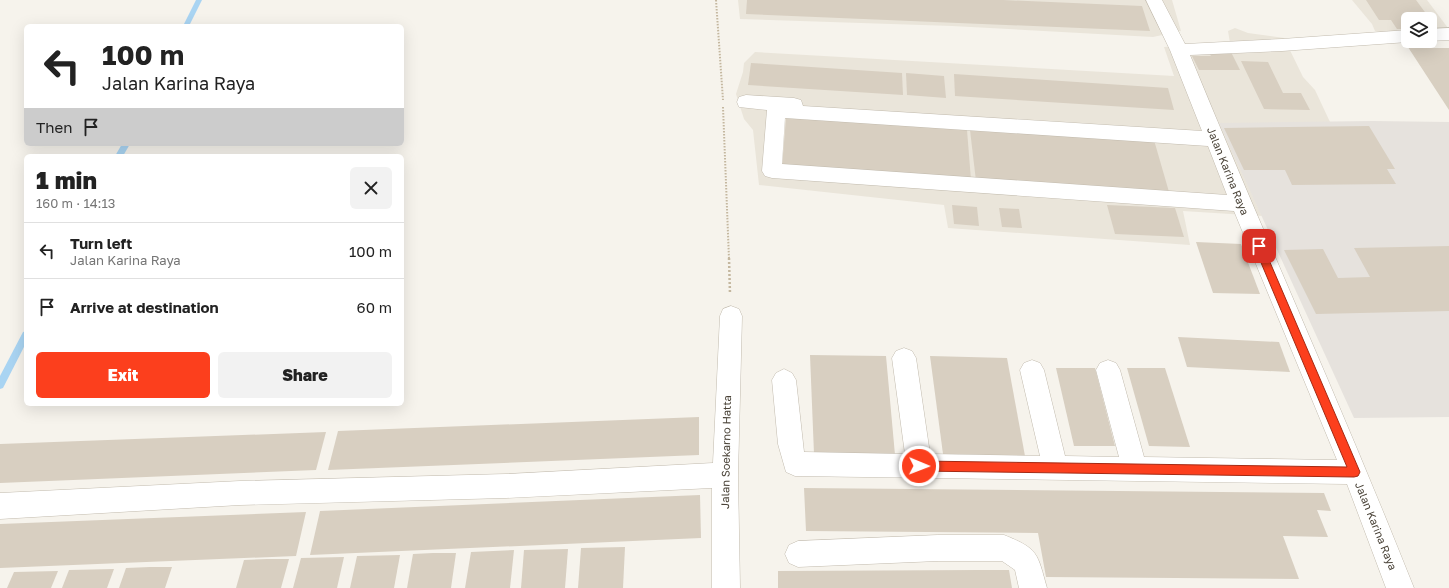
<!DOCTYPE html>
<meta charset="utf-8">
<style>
body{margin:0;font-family:"Golos Text",sans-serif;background:#f2f2f2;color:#222;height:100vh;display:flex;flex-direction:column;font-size:15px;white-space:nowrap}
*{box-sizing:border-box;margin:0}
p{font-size:13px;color:#767676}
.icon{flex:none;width:22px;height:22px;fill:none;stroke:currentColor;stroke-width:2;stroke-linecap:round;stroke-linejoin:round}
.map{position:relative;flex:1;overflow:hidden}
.sheet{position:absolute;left:24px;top:154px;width:380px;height:252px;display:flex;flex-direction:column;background:#fff;border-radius:6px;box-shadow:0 4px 16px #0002}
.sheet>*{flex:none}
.top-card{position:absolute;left:24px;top:24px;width:380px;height:122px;border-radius:6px;box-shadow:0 4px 16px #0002;background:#fff;color:#222;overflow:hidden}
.buttons{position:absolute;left:1401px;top:12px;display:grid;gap:8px}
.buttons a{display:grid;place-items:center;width:36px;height:36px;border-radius:6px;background:#fff;box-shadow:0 4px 16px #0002;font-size:20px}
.pin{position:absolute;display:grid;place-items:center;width:34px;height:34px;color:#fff;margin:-17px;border-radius:8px;box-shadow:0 2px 6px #0006}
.me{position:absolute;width:44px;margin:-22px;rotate:91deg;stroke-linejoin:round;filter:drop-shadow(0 0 3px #0008)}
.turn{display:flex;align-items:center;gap:14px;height:84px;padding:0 12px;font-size:18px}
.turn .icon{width:52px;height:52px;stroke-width:2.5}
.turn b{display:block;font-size:28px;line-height:34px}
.then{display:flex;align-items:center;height:38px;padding:0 12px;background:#0003;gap:8px;font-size:15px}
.round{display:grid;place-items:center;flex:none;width:42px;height:42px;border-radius:6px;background:#f2f2f2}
.headline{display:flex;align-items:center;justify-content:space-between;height:68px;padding:0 12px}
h1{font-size:24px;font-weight:800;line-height:30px}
.primary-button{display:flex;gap:8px;margin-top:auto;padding:8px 12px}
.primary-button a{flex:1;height:46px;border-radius:6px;background:#fc3f1d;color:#fff;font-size:16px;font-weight:800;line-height:46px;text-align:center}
.primary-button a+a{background:#f2f2f2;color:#222}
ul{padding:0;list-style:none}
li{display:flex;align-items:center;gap:12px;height:56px;padding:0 12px;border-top:1px solid #e0e0e0}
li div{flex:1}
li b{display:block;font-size:15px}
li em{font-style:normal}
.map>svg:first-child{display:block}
.residential{fill:#eae5da}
.industrial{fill:#e6e2dd}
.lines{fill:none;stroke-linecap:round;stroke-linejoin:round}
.stream{fill:#a9d4f2;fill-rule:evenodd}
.building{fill:#d8cfc1}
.minor-casing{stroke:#c2bbae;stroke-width:1}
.path-far1{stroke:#c4b79f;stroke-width:2;stroke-dasharray:1.5 1.5;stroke-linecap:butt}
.path{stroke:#c4b79f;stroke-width:2.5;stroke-dasharray:2 2;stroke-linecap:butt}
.minor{fill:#fff;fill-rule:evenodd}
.route{fill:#fc3f1d;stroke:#a42913}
.labels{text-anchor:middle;stroke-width:3.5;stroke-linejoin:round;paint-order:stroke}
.street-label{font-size:11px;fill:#4b4439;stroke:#fff}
</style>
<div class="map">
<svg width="1449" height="588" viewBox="0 0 1449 588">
<rect width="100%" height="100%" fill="#f6f3ec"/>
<g class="residential">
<polygon points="738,0 1172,0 1181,31 1153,37 952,26 740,19"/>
<polygon points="1352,0 1427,0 1448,28 1444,30 1430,32 1430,19 1408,19 1408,33 1392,34 1375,31 1372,24"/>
<polygon points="1235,28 1248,33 1284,38 1303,77 1315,90 1330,122 1220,124 1262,216 1183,211 1190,245 948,228 944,205 759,185 753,130 744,119 736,94 743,72 744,63 755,52 1174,76 1164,47 1230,43 1228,31"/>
</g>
<polygon class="industrial" points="1373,121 1449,122 1449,417 1354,418 1219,123"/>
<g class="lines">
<g class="stream">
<polygon points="196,0 202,0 189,26 183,26"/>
<polygon points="122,144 130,144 123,156 115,156"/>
<polygon points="26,331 26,343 3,388 0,389 0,376 23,332"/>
</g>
</g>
<g class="building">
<polygon points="747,0 1003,0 1142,6 1150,31 746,14"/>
<polygon points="1366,0 1416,0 1430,19 1408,19 1408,29 1397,29 1391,20 1379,20"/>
<polygon points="1404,41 1427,41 1431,48 1449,48 1449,110"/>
<polygon points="1231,52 1240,70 1199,70 1192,56 1211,56 1209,53"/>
<polygon points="1241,61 1268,62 1283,93 1301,93 1310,110 1264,109"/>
<polygon points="751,63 902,73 903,95 748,85"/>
<polygon points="906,73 944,76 946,98 907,95"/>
<polygon points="954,74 1168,88 1174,110 955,96"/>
<polygon points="786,118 967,130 971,180 782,167"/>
<polygon points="1369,126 1395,169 1387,169 1396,184 1292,185 1285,170 1244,170 1224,128"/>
<polygon points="970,130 1154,140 1169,192 976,181"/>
<polygon points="952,205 977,207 979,226 954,224"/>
<polygon points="1107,205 1175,208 1184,237 1115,234"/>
<polygon points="999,208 1019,209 1022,228 1002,227"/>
<polygon points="1196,242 1241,244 1260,294 1213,293"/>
<polygon points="1449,246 1449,311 1316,314 1284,250 1323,249 1338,278 1370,277 1354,248"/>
<polygon points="1178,337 1279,342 1290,372 1187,367"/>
<polygon points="810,355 886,356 895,455 814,454"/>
<polygon points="930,356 1007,358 1025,456 943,454"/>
<polygon points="1056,368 1095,368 1115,446 1074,446"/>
<polygon points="1127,368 1165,368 1190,447 1149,446"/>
<polygon points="699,417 699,455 328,470 338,431"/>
<polygon points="326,432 316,470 0,483 0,444"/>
<polygon points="804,488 1324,493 1331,511 1317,510 1328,537 1283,536 1299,579 1046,577 1038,533 806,531"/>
<polygon points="700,495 701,538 310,555 320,511"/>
<polygon points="306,512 296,556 0,568 0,524"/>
<polygon points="625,547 623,588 578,588 581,548"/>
<polygon points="568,549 565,588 521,588 524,550"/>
<polygon points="514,550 510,588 465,588 471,552"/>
<polygon points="433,553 456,553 451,588 407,588 413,554"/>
<polygon points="400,555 394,588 350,588 357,556"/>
<polygon points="344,557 337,588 293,588 301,558"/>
<polygon points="267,559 289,559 281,588 236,588 244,560"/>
<polygon points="150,567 172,567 165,588 119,588 126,568"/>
<polygon points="114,569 107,588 62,588 69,570"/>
<polygon points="978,570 1009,570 1012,588 778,588 778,571"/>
<polygon points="58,571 51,588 7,588 14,572"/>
</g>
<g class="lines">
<g class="minor-casing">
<g id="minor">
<path d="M1146,0H1162L1185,44L1282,39L1408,30V41H1411L1408,42L1282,51L1190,55C1263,233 1343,409 1414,588H1386L1347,484L795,476L786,472L778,444L772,380L776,373L784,369L792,373L796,380L804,452L905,454L892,358L896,351L904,348L912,351L916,358L930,454L1040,456L1020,370L1024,363L1032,360L1040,363L1044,370L1065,456L1119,457L1096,370L1100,363L1108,360L1116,363L1120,370L1144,457L1337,460L1234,211L772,178L765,176L762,171L767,110L739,107L737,102L739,97L746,95L794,98L801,100L803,106L1202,131L1170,50ZM785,118L1208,146L1227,195L782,164Z"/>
<polygon points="1449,28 1449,40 1430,41 1430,29"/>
<polygon points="731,306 739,309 742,316 738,475 740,588 712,588 712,488 506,498 240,505 0,519 0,493 240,481 506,474 713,463 720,316 723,309"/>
<path d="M938,535H1004C1039,549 1037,553 1047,588H1019L1015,570L1002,561H938L798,567L789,563L785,554L789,545L798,541Z"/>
</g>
</g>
<g class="path-far1">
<polyline points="716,0 723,100"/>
<polyline points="723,107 729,259"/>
</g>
<polyline class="path" points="729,258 730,294"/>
<use href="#minor" class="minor"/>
</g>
<polygon class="route" points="1259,243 1263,246 1360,472 1358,476 1354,477 919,471 915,469 914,466 915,462 919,461 1347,467 1254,246"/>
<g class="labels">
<g class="street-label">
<text transform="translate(1228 171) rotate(68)" y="4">Jalan Karina Raya</text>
<text transform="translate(726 452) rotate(-89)" y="4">Jalan Soekarno Hatta</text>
<text transform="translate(1376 526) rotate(68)" y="4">Jalan Karina Raya</text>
</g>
</g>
</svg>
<div class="buttons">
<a><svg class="icon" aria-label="layers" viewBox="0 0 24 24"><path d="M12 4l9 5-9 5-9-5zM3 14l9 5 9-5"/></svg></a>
</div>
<div class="pin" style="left:1259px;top:246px;background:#d93025"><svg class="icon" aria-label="arrive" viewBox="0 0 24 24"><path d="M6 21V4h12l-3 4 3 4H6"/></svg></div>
<svg class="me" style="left:919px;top:466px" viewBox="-20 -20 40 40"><circle r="17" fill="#fc3f1d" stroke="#fff" stroke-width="3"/><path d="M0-11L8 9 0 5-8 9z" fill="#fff"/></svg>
<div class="top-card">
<div class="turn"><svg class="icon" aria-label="left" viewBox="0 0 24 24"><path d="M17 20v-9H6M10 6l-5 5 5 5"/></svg><div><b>100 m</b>Jalan Karina Raya</div></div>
<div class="then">Then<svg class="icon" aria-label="arrive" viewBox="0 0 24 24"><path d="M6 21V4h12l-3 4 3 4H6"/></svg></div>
</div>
<section class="sheet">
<div class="headline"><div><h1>1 min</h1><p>160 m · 14:13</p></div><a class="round"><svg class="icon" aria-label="close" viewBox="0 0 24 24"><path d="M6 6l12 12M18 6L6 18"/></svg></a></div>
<ul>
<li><svg class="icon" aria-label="left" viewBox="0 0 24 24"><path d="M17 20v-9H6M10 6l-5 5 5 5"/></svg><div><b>Turn left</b><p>Jalan Karina Raya</p></div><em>100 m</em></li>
<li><svg class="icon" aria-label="arrive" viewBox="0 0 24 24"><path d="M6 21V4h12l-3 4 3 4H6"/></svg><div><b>Arrive at destination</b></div><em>60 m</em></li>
</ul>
<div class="primary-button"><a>Exit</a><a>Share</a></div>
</section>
</div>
